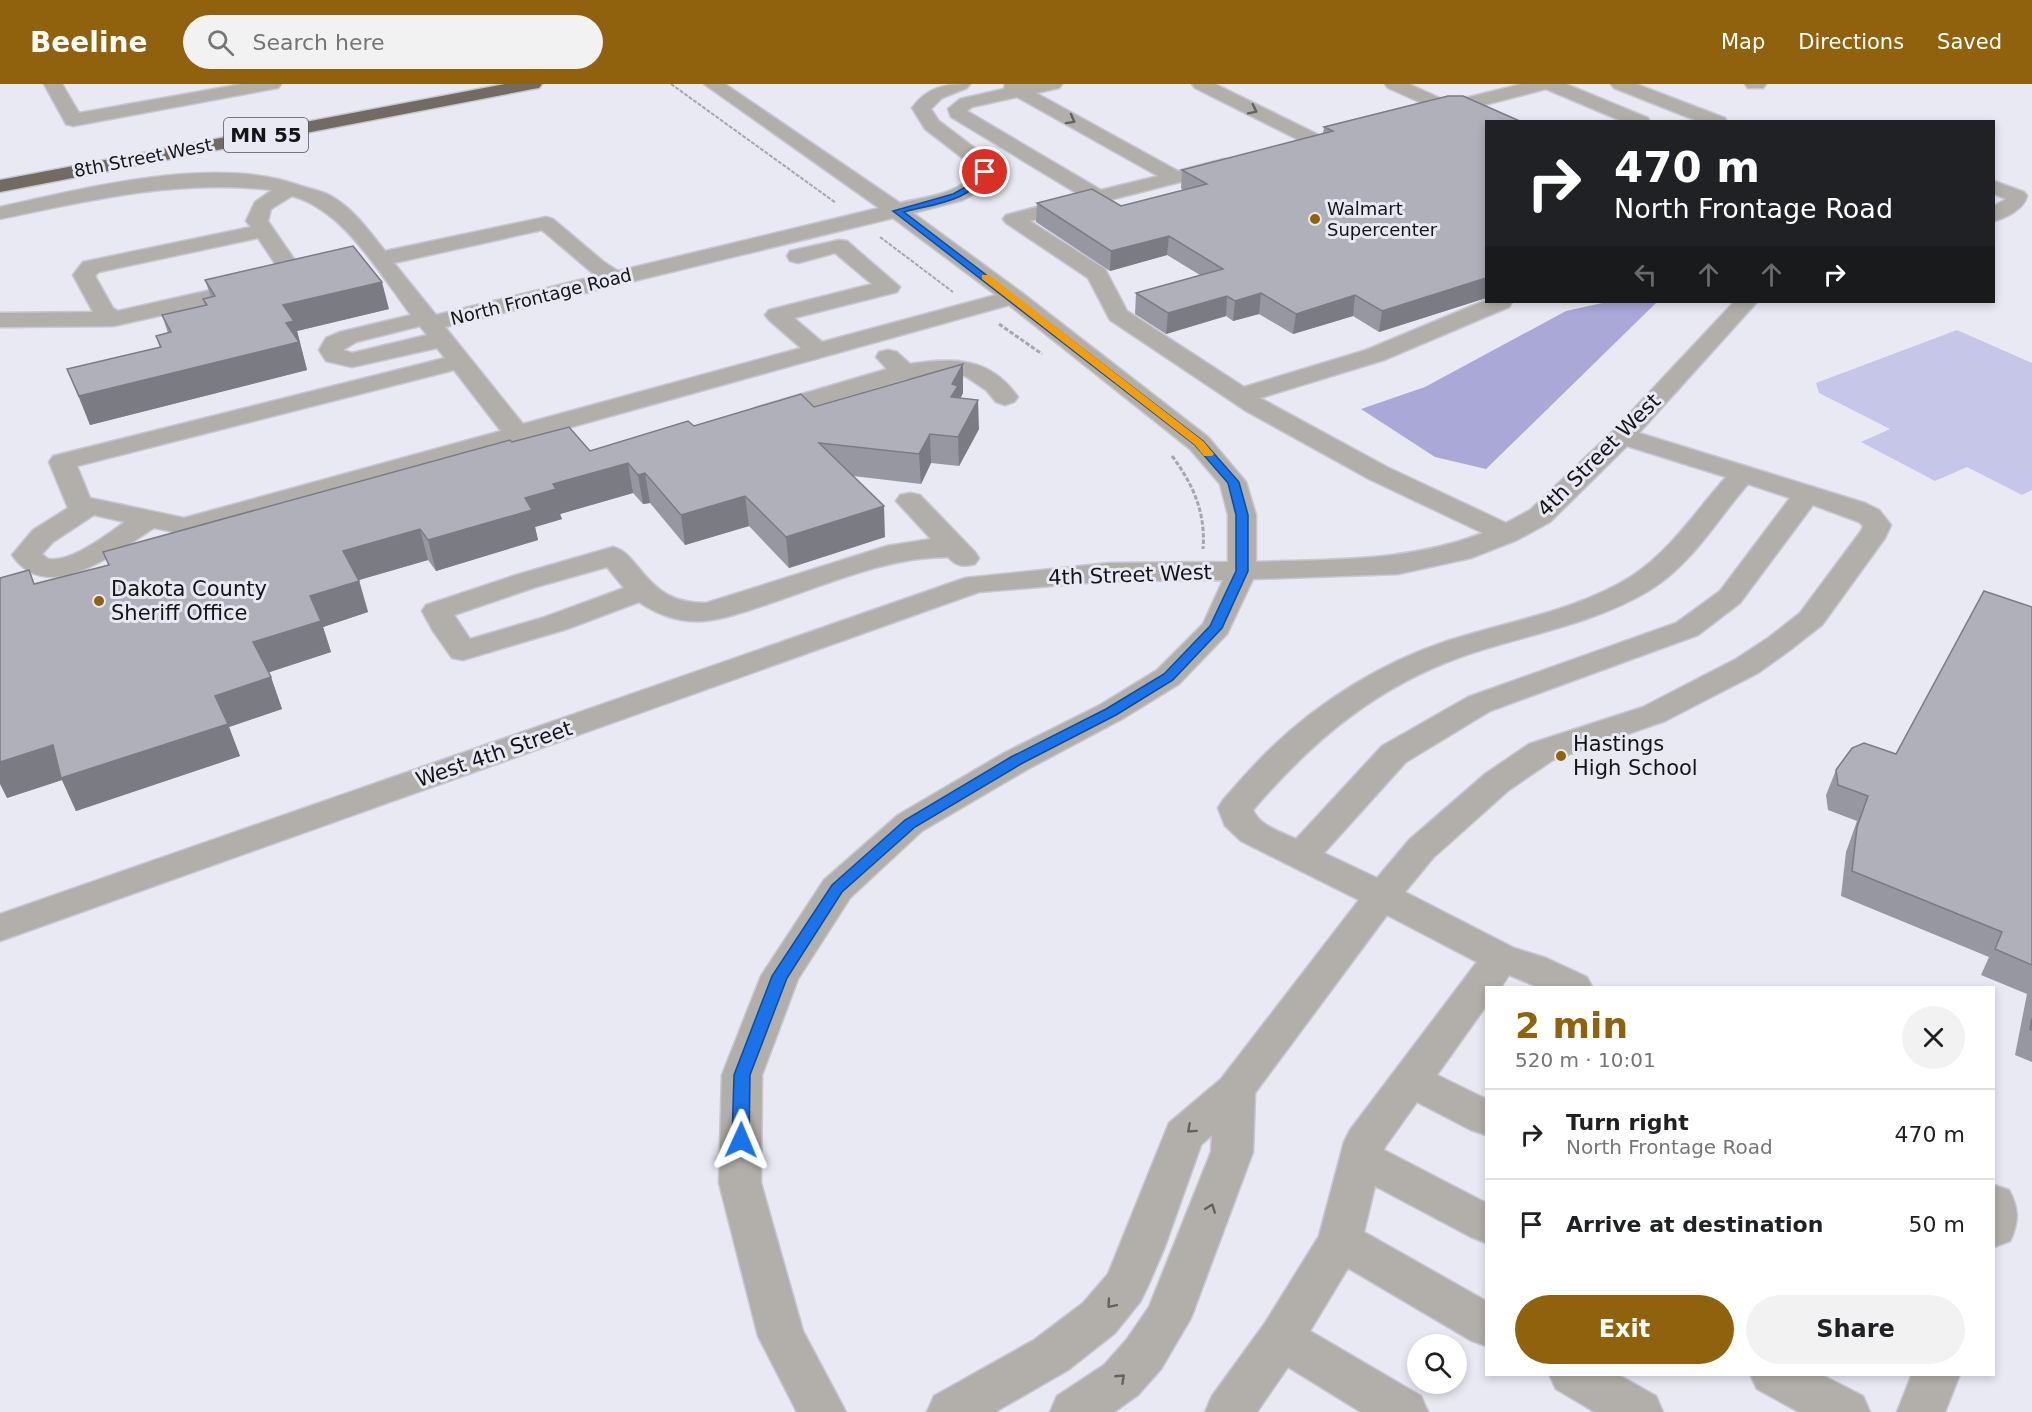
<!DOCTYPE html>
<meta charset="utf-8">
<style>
body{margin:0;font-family:"DejaVu Sans",sans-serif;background:#f2f2f2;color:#202124;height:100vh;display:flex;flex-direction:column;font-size:22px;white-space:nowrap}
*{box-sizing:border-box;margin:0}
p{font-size:20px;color:#757577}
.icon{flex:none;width:33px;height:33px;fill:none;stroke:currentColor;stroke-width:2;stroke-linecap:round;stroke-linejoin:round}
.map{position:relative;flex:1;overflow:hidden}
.drawer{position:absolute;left:1485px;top:902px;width:510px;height:390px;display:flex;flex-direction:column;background:#fff;border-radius:0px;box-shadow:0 3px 9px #0003}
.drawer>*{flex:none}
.hud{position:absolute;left:1485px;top:36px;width:510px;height:183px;border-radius:0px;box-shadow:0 3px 9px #0003;background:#202124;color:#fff;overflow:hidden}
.buttons{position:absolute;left:1407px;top:1250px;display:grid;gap:12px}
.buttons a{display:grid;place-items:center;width:60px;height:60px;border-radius:50%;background:#fff;box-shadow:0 3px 9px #0003;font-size:30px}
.pin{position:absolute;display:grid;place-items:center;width:51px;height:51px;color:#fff;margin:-26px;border:3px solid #fff;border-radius:50%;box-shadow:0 2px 6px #0007}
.me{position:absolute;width:66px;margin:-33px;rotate:1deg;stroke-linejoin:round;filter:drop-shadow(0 0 4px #0008)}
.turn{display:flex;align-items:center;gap:21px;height:126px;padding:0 30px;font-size:27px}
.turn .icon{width:78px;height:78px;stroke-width:2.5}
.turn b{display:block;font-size:42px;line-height:51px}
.lanes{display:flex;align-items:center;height:57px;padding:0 30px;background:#0003;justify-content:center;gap:30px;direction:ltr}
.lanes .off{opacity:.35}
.round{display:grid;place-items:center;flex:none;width:63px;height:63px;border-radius:32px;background:#f2f2f2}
.head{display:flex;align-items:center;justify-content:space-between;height:102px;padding:0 30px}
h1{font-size:36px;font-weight:700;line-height:45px;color:#91620e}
.primary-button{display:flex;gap:12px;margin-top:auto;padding:12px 30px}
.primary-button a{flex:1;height:69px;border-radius:36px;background:#91620e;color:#fff;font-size:24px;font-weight:700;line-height:69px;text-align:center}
.primary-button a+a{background:#f2f2f2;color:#202124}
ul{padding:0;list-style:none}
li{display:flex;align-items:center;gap:18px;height:90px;padding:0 30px;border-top:2px solid #e0e0e0}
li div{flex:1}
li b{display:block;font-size:22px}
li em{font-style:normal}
header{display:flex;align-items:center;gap:36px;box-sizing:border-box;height:84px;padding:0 30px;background:#91620e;color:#fff}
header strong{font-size:28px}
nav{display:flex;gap:33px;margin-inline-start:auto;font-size:21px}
.search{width:420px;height:54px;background:#f2f2f2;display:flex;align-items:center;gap:15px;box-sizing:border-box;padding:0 21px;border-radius:33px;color:#757577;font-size:22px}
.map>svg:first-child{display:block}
.green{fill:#c6c6e9}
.water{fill:#a9a8d7}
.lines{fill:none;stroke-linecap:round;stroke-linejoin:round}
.minor-casing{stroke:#c7c7d1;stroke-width:3}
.highway-casing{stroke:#c7c7d1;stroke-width:3}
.path-far1{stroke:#a6a6ae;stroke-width:2;stroke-dasharray:4 1.5;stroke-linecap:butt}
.path{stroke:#a6a6ae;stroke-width:3;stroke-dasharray:4.5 2;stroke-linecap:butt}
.minor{fill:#b2afab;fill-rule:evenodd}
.highway{fill:#716b62;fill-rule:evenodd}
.wall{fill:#9797a1}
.shaded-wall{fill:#7b7b83}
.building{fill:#b0b0bb;stroke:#7b7b83;stroke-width:1.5}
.oneway{stroke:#636261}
.route{fill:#1a73e8;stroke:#114b97;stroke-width:1.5}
.slow{fill:#f59e0b}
.poi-dot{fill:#91620e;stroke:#e9e9f4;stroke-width:2}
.labels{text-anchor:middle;stroke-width:6;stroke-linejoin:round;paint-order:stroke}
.far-street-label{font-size:18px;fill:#141417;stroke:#e9e9f4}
.far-poi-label{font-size:18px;fill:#141417;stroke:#e9e9f4;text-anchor:start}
.shield{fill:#e9e9f4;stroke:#545459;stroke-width:1.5}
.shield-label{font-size:20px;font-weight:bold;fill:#141417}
.street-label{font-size:21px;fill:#141417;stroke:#e9e9f4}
.poi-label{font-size:21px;fill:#141417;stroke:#e9e9f4;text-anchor:start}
</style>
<header>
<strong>Beeline</strong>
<div class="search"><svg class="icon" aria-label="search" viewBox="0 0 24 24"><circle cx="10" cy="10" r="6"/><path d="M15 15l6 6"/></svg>Search here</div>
<nav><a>Map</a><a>Directions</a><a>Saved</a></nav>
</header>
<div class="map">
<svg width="2032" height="1328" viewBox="0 0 2032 1328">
<rect width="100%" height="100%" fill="#e9e9f4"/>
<polygon class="green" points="1957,246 2032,279 2032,406 2022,411 1967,383 1935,397 1861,358 1890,345 1819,309 1816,299"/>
<polygon class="water" points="1607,218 1657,218 1486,385 1435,373 1361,325 1425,303 1566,227"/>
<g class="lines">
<g class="minor-casing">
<g id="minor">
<polygon points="44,0 62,0 79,29 242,0 281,0 278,4 272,5 73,42 66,40"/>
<path d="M704,0H725L900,119C925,113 959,111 975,88L969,79L925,45L912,24C927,3 945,0 970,0L967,4L942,14L931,25L939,37L984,71L995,88L983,105L963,116L913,129L1021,208L1208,353L1246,398L1256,431V478C1335,475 1408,478 1483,449L1369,395L1246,327L1110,236L1088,194L1006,139L1003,135L1006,131L1079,112L1083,113L951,33L948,25L960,15L1004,5L1005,0H1062L1059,4L1036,9L1178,87L1224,75L1231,77L1234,81L1231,85L1098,119L1087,115L1089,118L1086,122L1030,137L1105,185L1127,227L1244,303L1366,266L1486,216L1512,218L1509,223L1384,276L1260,314L1387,383L1506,439L1530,426L1613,347L1734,218H1757L1639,349L1865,419L1879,426L1891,441L1885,454L1822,541L1790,566L1758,589L1665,637L1553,676L1509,706L1433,774L1405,808L1514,864L1546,874L1587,893L1592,903H1538L1509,891L1501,903H1486V922L1437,991L1486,1015V1051L1471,1046L1417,1018L1385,1063L1384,1066L1486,1119V1159L1471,1153L1375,1102L1364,1148L1486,1217V1262L1470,1256L1348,1184L1310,1247L1421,1312L1428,1328H1361L1288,1283L1257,1328H1205L1212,1312L1265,1239L1319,1152L1344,1058L1350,1046L1477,878L1387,831L1255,1009L1253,1068L1191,1234L1161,1285L1138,1311L1114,1328H1050L1057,1312L1104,1281L1127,1255L1149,1223L1211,1068L1212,1051L1201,1061L1164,1165L1147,1204L1140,1218L1115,1249L1068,1286L995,1328H927L934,1312L1034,1256L1083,1219L1108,1190L1169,1039L1221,995L1359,816L1241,757L1225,742L1218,724L1223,716C1237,700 1251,684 1266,669C1317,619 1379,580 1447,557C1508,537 1577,527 1632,492C1671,466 1695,428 1726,393L1627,362L1550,438L1517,456L1471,474L1398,490L1253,495L1227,550L1179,600L1122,635L1028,685L922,747L850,814L798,895L762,991L761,1099L803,1247L846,1328H797L758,1252L719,1099L722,991L761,892L824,796L898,731L1004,669L1100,621L1157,586L1203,540L1223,496L1110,497L979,508L0,857V830L965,494L1110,479L1228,478V431L1220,400L1190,365L1009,221L195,448L185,450L154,444C117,467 48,524 12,471L33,446L68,424L49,378L53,372L445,274L437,264L352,283L326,277L319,266L326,254L340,248L411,231C379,189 344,126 292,112L271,125L268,137L307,194L304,199L114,242L0,243V229L93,228L73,191L83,178L251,143L246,137L255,118L272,106C179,95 90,116 0,135V123C87,104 217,70 301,102C311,105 322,107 331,112C354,125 369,147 385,167L546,133L553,135L604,178L618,187L879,124ZM1017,13L1158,92L1101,106L967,27L972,23ZM893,134L996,211L822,258L794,234L897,208L900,203L847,157L839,156L790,167L787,172L790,177L798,179L835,169L872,200L769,226L765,231L769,236L801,264L523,340L445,243ZM542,146L596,192L436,231L394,179ZM258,154L282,190L118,227L113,224L95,192L99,188ZM420,242L427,251L352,269L343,266L356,258ZM454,286L501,347L184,434L90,414L77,382ZM1748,400L1790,414L1720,507L1676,539L1468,613L1382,662L1296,755C1281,748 1260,742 1253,726C1314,655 1377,602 1466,571C1528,550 1594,540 1650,506C1692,480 1716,437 1748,400ZM1813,421L1859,438L1863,442L1861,447L1800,529L1768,554L1736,575L1643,623L1529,660L1485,690L1409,756L1377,794L1324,769L1406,678L1490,627L1698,551L1740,519ZM94,431L125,438C106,451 71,479 48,475L42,470L53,458Z"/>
<polygon points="1192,0 1215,0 1317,50 1320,54 1317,58 1303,58 1195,4"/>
<polygon points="1385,0 1409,0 1444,16 1457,16 1522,0 1566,0 1648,34 1650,38 1624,38 1546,5 1457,28 1424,27 1422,23 1424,20 1388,4"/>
<polygon points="1611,0 1636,0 1725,34 1727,38 1700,38 1614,4"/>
<polygon points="1745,0 1766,0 1763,4 1748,4"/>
<path d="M1994,97L2024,108L2027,112C2024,125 2006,134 1994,137V122L2006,115L1994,110Z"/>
<path d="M888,266L897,268L910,280C954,274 989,272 1018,313L1014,318L1005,321L996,318L986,306L965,292H933L906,295L764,337L755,334L751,329L755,324L887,285L876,273L879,268Z"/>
<path d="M910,409L920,411L975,468L979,474L975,480C963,483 956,482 948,473C887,473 828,500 771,519C750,526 726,535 704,537C681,539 658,531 639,518L567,545L463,576L452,574L433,547L422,527L426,521L516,491L613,463C625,466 630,474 638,483C658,508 673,519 706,519L887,462L931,455L896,417L900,411ZM607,483L624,504L545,533L470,555L454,531L536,503Z"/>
<path d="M1994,1101L2009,1106C2019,1125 2019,1138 2010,1157L1994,1163Z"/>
<polygon points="1549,1290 1617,1290 1656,1312 1663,1328 1595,1328 1556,1305"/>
<polygon points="1750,1290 1820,1290 1863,1312 1870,1328 1799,1328 1757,1305"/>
<polygon points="1912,1290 1960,1290 1945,1328 1897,1328"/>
</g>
</g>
<g class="highway-casing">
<polygon id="highway" points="505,0 542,0 539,4 533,5 0,108 0,96"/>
</g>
<g class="path-far1">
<polyline points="671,0 836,119"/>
<polyline points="880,153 953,208"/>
</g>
<g class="path">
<polyline points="999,240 1042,270"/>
<path d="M1172,372C1193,400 1206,429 1203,465"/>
</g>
<use href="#minor" class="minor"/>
<use href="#highway" class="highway"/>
</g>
<g class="wall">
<polygon points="1486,38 1486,214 1379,248 1353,232 1293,250 1259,230 1233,237 1226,232 1166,250 1135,230 1136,209 1200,191 1167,171 1110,187 1036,138 1037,119 1121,122 1183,106 1181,104 1182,86 1323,50 1324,43"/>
<polygon points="205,196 389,225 297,247 307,286 90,341 67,285 160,264 156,252 168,249 162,231 205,221 203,215 211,213"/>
<polygon points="963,280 963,309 960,314 979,345 959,382 931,379 921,400 853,392 885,453 789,484 749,442 685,461 650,419 643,420 633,409 560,430 562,435 535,443 538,456 436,487 428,476 359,496 368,528 323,543 331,568 269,588 282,625 229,643 240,672 76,727 62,696 7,714 35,500 109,481 512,358 590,367 694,342 814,323"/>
<polygon points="2032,523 2032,978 2015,971 2027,910 1981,891 1989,873 1841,812 1846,768 1857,737 1828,726 1826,711 1836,686 1896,670"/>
</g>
<g class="shaded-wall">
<polygon points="1169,152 1167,171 1110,187 1111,167"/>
<polygon points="1486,194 1486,214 1379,248 1382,227"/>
<polygon points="382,198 389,225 297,247 307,286 90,341 79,312 286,239 283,221"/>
<polygon points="1261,209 1259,230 1233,237 1235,217"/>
<polygon points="1355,211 1353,232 1293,250 1296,230"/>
<polygon points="1227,212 1226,232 1166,250 1168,229"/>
<polygon points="963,280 963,309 958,319 951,313 952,300"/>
<polygon points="978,316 979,345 959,382 958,353"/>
<polygon points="930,350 931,379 921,400 919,370"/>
<polygon points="628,379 633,409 560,430 562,435 535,443 538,456 436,487 428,456 525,414 553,400"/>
<polygon points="645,389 650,419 643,420 638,391"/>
<polygon points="745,412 749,442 685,461 681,431"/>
<polygon points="884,422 885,453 789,484 786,453"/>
<polygon points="420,445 428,476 352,498 343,467"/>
<polygon points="359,497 368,528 323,543 331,568 264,590 253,558 310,512"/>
<polygon points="271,593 282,625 229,643 240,672 76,727 62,696 7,714 0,700 0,678 215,612"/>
</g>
<g class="building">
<polygon points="1448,12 1463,12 1522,38 1486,38 1486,194 1382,227 1355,211 1296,230 1261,209 1235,217 1227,212 1168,229 1136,209 1223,185 1169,152 1111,167 1037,119 1092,105 1121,122 1207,100 1182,86 1333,47 1324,43"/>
<polygon points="353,162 382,198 283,221 294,237 286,239 299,258 79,312 67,285 161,263 156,252 171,248 162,231 207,221 203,215 215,212 205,196"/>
<polygon points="963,280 952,300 958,302 951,313 978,316 958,353 930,350 919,370 819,359 884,422 786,453 745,412 681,431 645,389 638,391 628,379 553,400 556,405 525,414 532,426 428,456 420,445 343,467 359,497 310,512 321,537 253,558 271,593 215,612 228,640 61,694 53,661 0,678 0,494 29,486 34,500 109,481 103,468 510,356 512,358 569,343 590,367 688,337 694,342 801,310 814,323"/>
<polygon points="1984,507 2032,523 2032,881 1995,865 2002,848 1852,787 1857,743 1868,712 1838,701 1836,686 1852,664 1864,659 1896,670"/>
<polygon points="2032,934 2032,946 2030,945"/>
</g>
<defs><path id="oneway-chevron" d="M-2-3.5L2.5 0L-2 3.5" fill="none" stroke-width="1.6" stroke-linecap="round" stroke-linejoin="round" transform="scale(1.5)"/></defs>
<g class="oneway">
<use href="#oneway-chevron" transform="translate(1253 26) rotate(26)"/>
<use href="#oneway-chevron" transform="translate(1071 36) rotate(29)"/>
<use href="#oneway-chevron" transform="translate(1191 1045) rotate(138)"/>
<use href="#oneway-chevron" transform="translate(1211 1124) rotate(-69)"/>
<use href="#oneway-chevron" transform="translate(1111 1220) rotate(130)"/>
<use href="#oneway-chevron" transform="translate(1121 1294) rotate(-43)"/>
</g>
<path class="route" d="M982,86L989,88C968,118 938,119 904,128L1203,357L1239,398L1248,431V487L1222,544L1173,596L1116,631L1021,680L915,743L842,808L787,894L750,991L749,1056L747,1061L741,1063L734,1061L732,1056L734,991L772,892L832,801L905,736L1011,673L1106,625L1164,590L1210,542L1236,487V431L1228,399L1195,361L893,127L953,110L973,99Z"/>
<polygon class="slow" points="982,191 989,191 1203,357 1214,370 1212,372 1204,372 1195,361 982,195"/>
<g class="poi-dot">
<circle cx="1315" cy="135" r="6"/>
<circle cx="99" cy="517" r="6"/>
<circle cx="1561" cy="672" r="6"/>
</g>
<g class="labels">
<g class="far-street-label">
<text transform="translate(143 74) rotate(-11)" y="6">8th Street West</text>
<text transform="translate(541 213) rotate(-14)" y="6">North Frontage Road</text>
</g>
<g class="far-poi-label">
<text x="1327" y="131">Walmart<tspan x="1327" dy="21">Supercenter</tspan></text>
</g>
<rect class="shield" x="224" y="34" width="84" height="34" rx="4.5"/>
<g class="shield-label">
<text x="266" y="58">MN 55</text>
</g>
<g class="street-label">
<text transform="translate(1599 371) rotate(-45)" y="7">4th Street West</text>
<text transform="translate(1130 491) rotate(-2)" y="7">4th Street West</text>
<text transform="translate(494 670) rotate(-19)" y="7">West 4th Street</text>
</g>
<g class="poi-label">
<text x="111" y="512">Dakota County<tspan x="111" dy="24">Sheriff Office</tspan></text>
<text x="1573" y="667">Hastings<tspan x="1573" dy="24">High School</tspan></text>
</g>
</g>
</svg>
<div class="buttons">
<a><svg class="icon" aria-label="search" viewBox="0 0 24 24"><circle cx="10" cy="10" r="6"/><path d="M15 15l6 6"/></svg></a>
</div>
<div class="pin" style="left:985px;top:88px;background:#d93025"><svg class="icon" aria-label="arrive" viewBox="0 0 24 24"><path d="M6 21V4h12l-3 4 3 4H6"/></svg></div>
<svg class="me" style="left:741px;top:1056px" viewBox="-20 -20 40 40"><path d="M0-17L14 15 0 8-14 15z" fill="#1a73e8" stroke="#fff" stroke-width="4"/></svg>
<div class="hud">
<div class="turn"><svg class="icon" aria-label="right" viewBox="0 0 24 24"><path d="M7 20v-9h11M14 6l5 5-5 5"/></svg><div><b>470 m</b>North Frontage Road</div></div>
<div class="lanes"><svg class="icon off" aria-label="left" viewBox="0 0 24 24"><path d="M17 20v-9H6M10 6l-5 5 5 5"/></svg><svg class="icon off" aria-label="ahead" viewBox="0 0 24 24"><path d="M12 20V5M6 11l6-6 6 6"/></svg><svg class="icon off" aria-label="ahead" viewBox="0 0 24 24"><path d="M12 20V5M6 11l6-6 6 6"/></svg><svg class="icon" aria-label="right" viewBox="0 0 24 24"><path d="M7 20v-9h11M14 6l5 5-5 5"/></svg></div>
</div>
<section class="drawer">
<div class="head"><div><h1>2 min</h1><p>520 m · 10:01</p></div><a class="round"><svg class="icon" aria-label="close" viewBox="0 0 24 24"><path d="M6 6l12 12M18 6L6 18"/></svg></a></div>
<ul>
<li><svg class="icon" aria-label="right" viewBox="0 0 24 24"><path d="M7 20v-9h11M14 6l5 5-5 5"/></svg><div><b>Turn right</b><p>North Frontage Road</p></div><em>470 m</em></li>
<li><svg class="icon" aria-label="arrive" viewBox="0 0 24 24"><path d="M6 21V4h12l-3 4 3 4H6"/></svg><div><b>Arrive at destination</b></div><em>50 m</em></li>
</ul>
<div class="primary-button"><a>Exit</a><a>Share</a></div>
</section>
</div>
